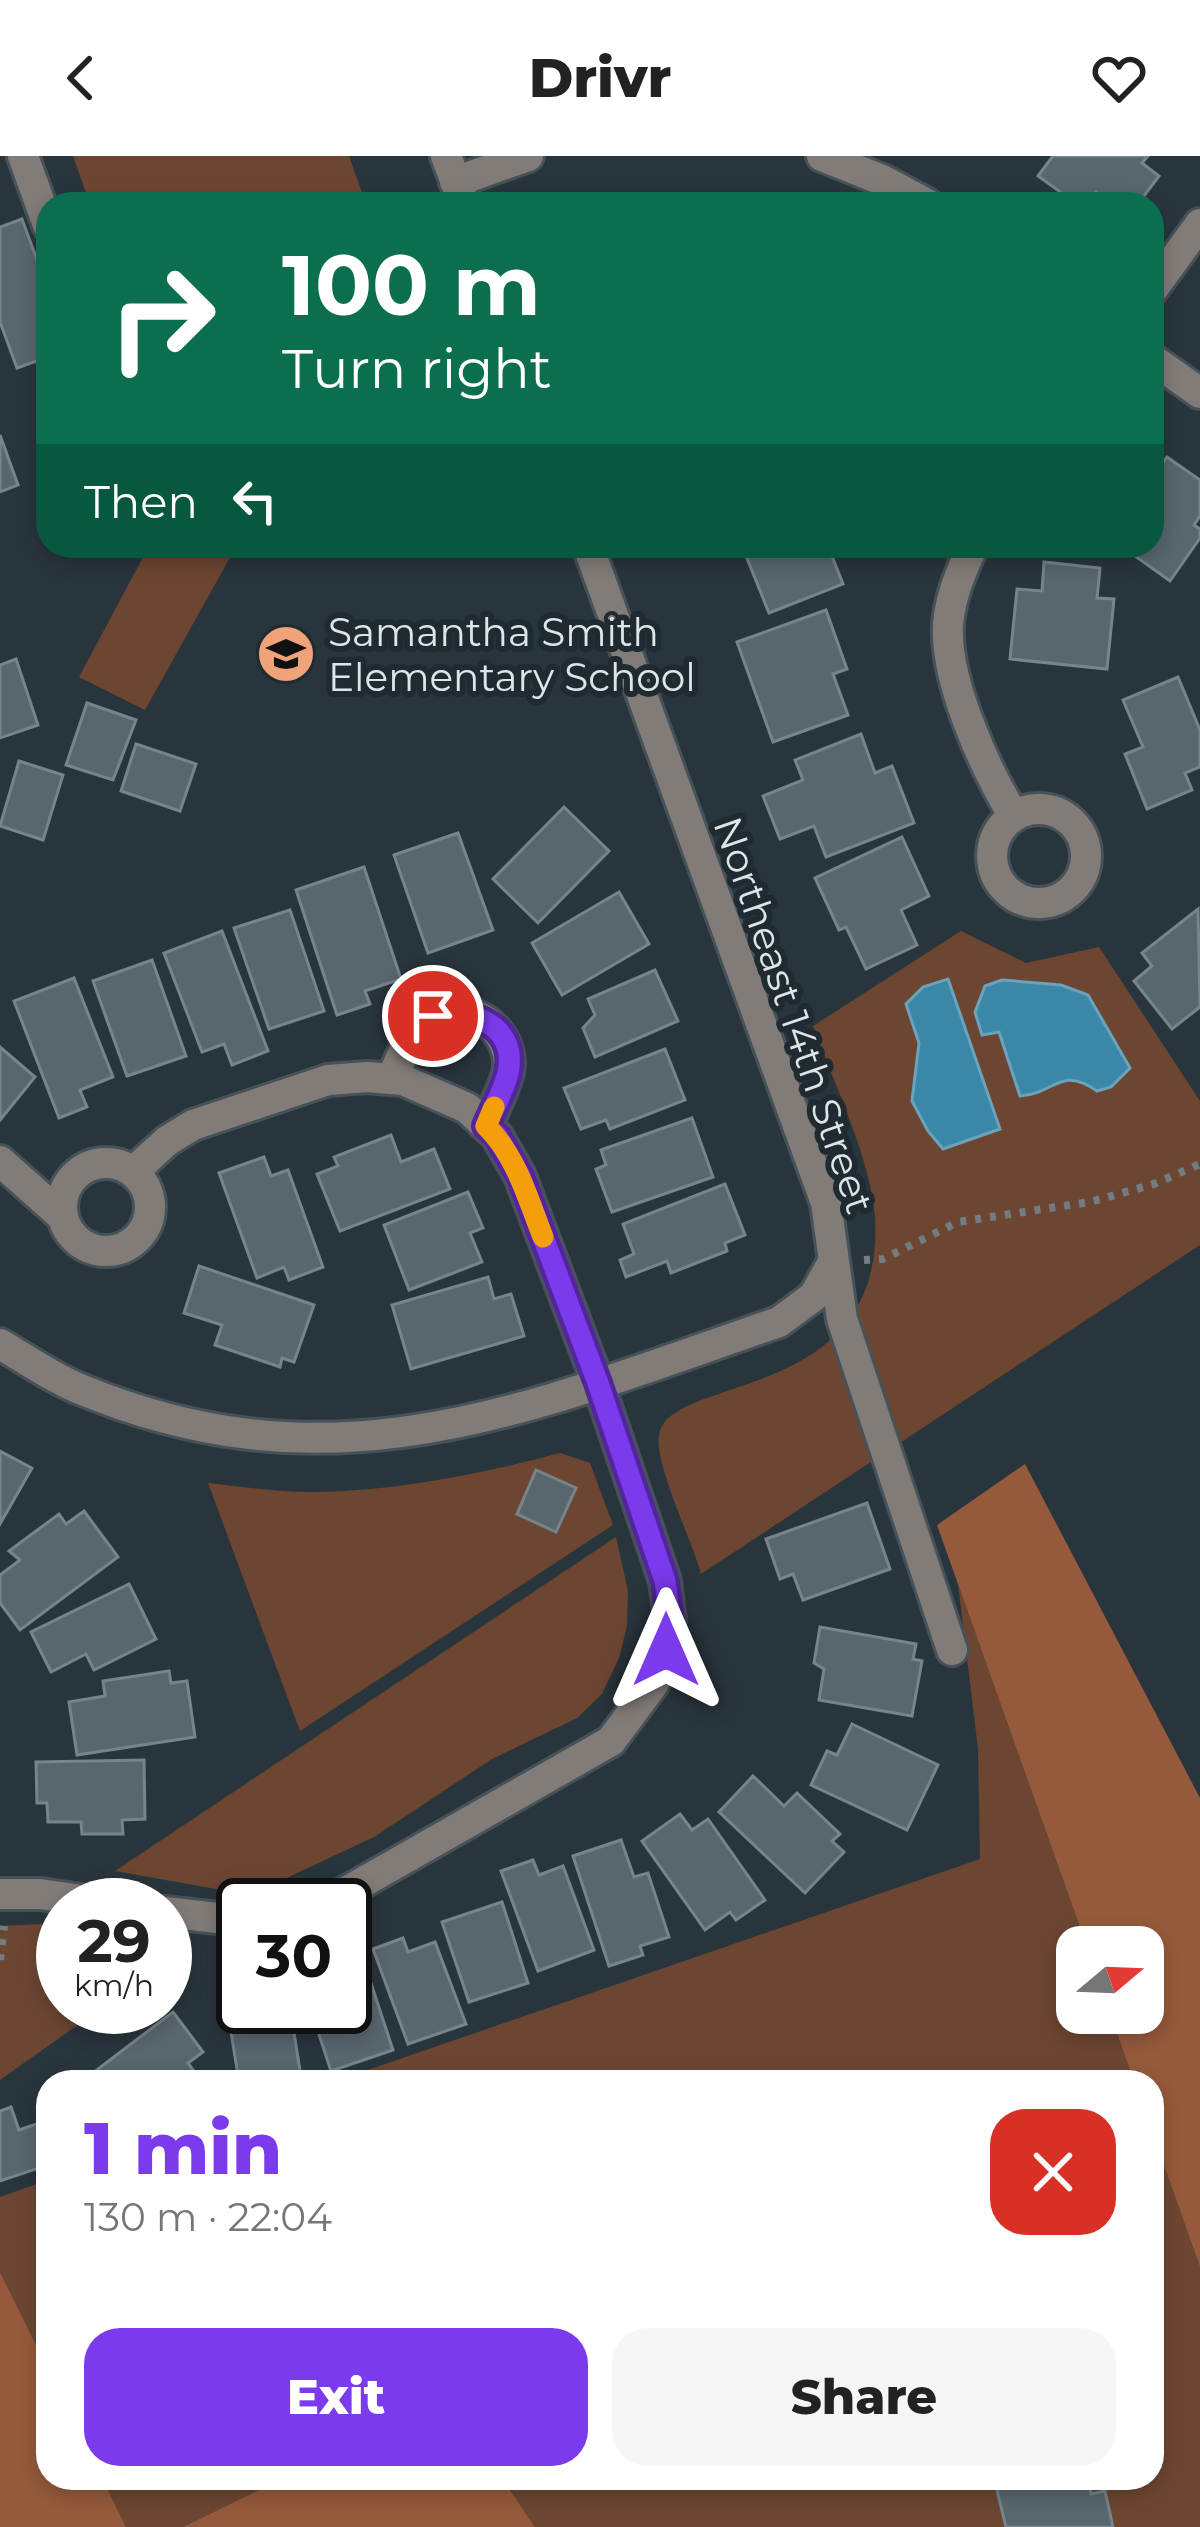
<!DOCTYPE html>
<meta charset="utf-8">
<style>
body{margin:0;font-family:Montserrat,sans-serif;background:#f6f6f6;color:#222;height:100vh;display:flex;flex-direction:column;font-size:45px;white-space:nowrap}
*{box-sizing:border-box;margin:0}
p{font-size:39px;color:#767676}
.icon{flex:none;width:66px;height:66px;fill:none;stroke:currentColor;stroke-width:2;stroke-linecap:round;stroke-linejoin:round}
.map{position:relative;flex:1;overflow:hidden}
.details{position:absolute;left:36px;top:1914px;width:1128px;height:420px;display:flex;flex-direction:column;background:#fff;border-radius:36px;box-shadow:0 6px 18px #0003}
.details>*{flex:none}
.top-card{position:absolute;left:36px;top:36px;width:1128px;height:366px;border-radius:36px;box-shadow:0 6px 18px #0003;background:#0b6e4f;color:#fff;overflow:hidden}
.needle{width:78px;rotate:71deg}
.tools{position:absolute;left:1056px;top:1770px;display:grid;gap:24px}
.tools a{display:grid;place-items:center;width:108px;height:108px;border-radius:24px;background:#fff;box-shadow:0 6px 18px #0003;font-size:60px}
.speed{position:absolute;left:36px;top:1722px;display:flex;gap:24px;font-size:60px;font-weight:700;text-align:center}
.speed>*{display:grid;place-content:center;width:156px;height:156px;border-radius:50%;background:#fff;box-shadow:0 6px 18px #0003;line-height:1}
.speed small{font-size:30px;font-weight:400}
.speed .limit{border:6px solid #111;border-radius:18px;background:#fff;color:#111}
.pin{position:absolute;display:grid;place-items:center;width:102px;height:102px;color:#fff;margin:-51px;border:6px solid #fff;border-radius:50%;box-shadow:0 3px 12px #0007}
.me{position:absolute;width:132px;margin:-66px;rotate:0deg;stroke-linejoin:round;filter:drop-shadow(0 0 9px #0008)}
.turn{display:flex;align-items:center;gap:42px;height:252px;padding:0 48px;font-size:54px}
.turn .icon{width:156px;height:156px;stroke-width:2.5}
.turn b{display:block;font-size:84px;line-height:102px}
.then{display:flex;align-items:center;height:114px;padding:0 48px;background:#0003;gap:24px;font-size:45px}
.round{display:grid;place-items:center;flex:none;width:126px;height:126px;border-radius:36px;background:#f6f6f6}
.head{display:flex;align-items:center;justify-content:space-between;height:204px;padding:0 48px}
h1{font-size:72px;font-weight:800;line-height:90px;color:#7c3aed}
.primary-button{display:flex;gap:24px;margin-top:auto;padding:24px 48px}
.primary-button a{flex:1;height:138px;border-radius:36px;background:#7c3aed;color:#fff;font-size:48px;font-weight:800;line-height:138px;text-align:center}
.primary-button a+a{background:#f6f6f6;color:#222}
header{display:flex;justify-content:space-between;align-items:center;height:156px;padding:0 48px;background:#fff;font-size:54px;font-weight:800}
.map>svg:first-child{display:block}
.green{fill:#6d4632}
.forest{fill:#955a3b}
.water{fill:#3a87a8;stroke:#6ba3bc;stroke-width:3}
.building{fill:#58666d;stroke:#76848b;stroke-width:3}
.lines{fill:none;stroke-linecap:round;stroke-linejoin:round}
.minor-casing{stroke:#465158;stroke-width:36}
.path{stroke:#727c82;stroke-width:8;stroke-dasharray:6 9;stroke-linecap:butt}
.minor{stroke:#827c79;stroke-width:30}
.route-casing{stroke:#51269a;stroke-width:30}
.route{stroke:#7c3aed;stroke-width:21}
.slow{stroke:#f59e0b;stroke-width:21}
.labels{text-anchor:middle;stroke-width:12;stroke-linejoin:round;paint-order:stroke}
.poi-label{font-size:39px;fill:#dde5e9;stroke:#1f2b31;text-anchor:start}
.street-label{font-size:39px;fill:#dde5e9;stroke:#1f2b31}
</style>
<header><svg class="icon" aria-label="back" viewBox="0 0 24 24"><path d="M15 5l-7 7 7 7"/></svg>Drivr<svg class="icon" aria-label="heart" viewBox="0 0 24 24"><path d="M12 20l-8-8c-3-5 5-10 8-4 3-6 11-1 8 4z"/></svg></header>
<div class="map">
<svg width="1200" height="2371" viewBox="0 0 1200 2371">
<rect width="100%" height="100%" fill="#29353c"/>
<g class="green">
<polygon points="73,0 349,0 366,48 90,48"/>
<polygon points="149,390 231,390 233,396 145,554 79,521"/>
<path d="M961,775L1026,807L1099,791L1200,945V1089L701,1418C692,1384 654,1308 659,1279C668,1217 886,1250 875,1061C871,1003 833,925 813,870Z"/>
<path d="M560,1297L590,1307L613,1369L300,1575L208,1327C245,1331 283,1337 320,1336C402,1334 481,1318 560,1297Z"/>
<polygon points="616,1381 628,1435 627,1470 619,1502 602,1538 577,1562 492,1603 374,1681 250,1739 115,1715"/>
<polygon points="958,1428 1087,1791 1077,1791 1077,1857 1110,1857 1134,1926 333,1926 980,1703 978,1593"/>
<polygon points="42,1768 63,1771 63,1851 103,1851 0,1924 0,1770"/>
<polygon points="1152,1976 1200,2111 1200,2371 535,2371 502,2322 1152,2322"/>
<polygon points="48,2024 48,2213 0,2116 0,2041"/>
<polygon points="102,2322 283,2322 183,2371 126,2371"/>
</g>
<g class="forest">
<polygon points="1025,1308 1200,1642 1200,2111 1152,1976 1152,1926 1134,1926 1110,1857 1143,1857 1143,1791 1087,1791 937,1369"/>
<polygon points="0,2116 48,2213 48,2322 102,2322 126,2371 0,2371"/>
<polygon points="283,2322 502,2322 535,2371 183,2371"/>
</g>
<g class="water">
<polygon points="948,823 1000,973 943,993 928,975 912,945 919,887 906,848 923,831"/>
<path d="M1002,824L1061,829L1088,839L1130,912L1111,931L1097,935C1060,909 1055,938 1020,940L999,876L982,879L975,856L985,830Z"/>
</g>
<g class="building">
<polygon points="1053,0 1148,0 1142,7 1159,20 1138,48 1112,48 1096,36 1087,48 1077,48 1038,20"/>
<polygon points="22,63 48,134 48,201 17,212 0,166 0,71"/>
<polygon points="0,279 18,329 0,336"/>
<polygon points="1167,301 1200,324 1200,360 1194,369 1200,373 1200,382 1170,425 1121,390 1152,390 1152,322"/>
<polygon points="742,390 828,390 843,428 769,457"/>
<polygon points="1044,406 1100,412 1097,442 1114,443 1107,513 1010,503 1017,433 1042,435"/>
<polygon points="826,454 847,513 833,518 848,559 773,586 737,486"/>
<polygon points="16,503 38,569 0,582 0,509"/>
<polygon points="1178,521 1200,574 1200,611 1185,617 1192,634 1147,653 1125,598 1143,591 1123,544"/>
<polygon points="87,547 136,564 113,624 66,609"/>
<polygon points="861,578 875,617 892,610 914,667 826,701 814,670 780,683 763,640 803,624 795,604"/>
<polygon points="136,588 196,608 180,655 121,635"/>
<polygon points="19,605 63,619 43,684 0,670"/>
<polygon points="564,651 609,695 538,767 493,723"/>
<polygon points="458,677 493,774 428,797 394,699"/>
<polygon points="902,681 929,740 901,754 917,789 866,813 846,771 839,774 815,722"/>
<polygon points="364,711 401,823 365,835 370,848 337,859 296,734"/>
<polygon points="619,736 649,788 562,839 532,787"/>
<polygon points="1198,753 1200,851 1172,873 1134,825 1152,810 1142,797"/>
<polygon points="290,754 324,855 269,873 234,772"/>
<polygon points="222,775 268,895 232,909 224,888 202,896 164,797"/>
<polygon points="152,804 186,900 127,920 93,825"/>
<polygon points="655,814 678,865 595,901 583,872 595,859 588,843"/>
<polygon points="74,822 113,921 80,934 87,951 59,962 14,845"/>
<polygon points="0,891 35,921 0,964"/>
<polygon points="665,893 685,944 610,973 606,964 581,973 564,932"/>
<polygon points="692,962 713,1021 612,1056 596,1013 606,1009 601,994"/>
<polygon points="391,979 401,1006 434,993 450,1033 340,1075 317,1018 338,1010 334,1001"/>
<polygon points="264,1001 271,1020 288,1014 323,1111 289,1124 284,1111 257,1122 219,1017"/>
<polygon points="725,1028 745,1079 725,1087 727,1095 671,1117 667,1105 626,1121 620,1104 634,1098 623,1068"/>
<polygon points="468,1036 483,1072 470,1077 482,1106 409,1134 384,1069"/>
<polygon points="199,1110 314,1149 294,1206 282,1202 280,1211 215,1189 222,1169 184,1157"/>
<polygon points="488,1121 494,1143 511,1138 524,1180 411,1213 392,1149"/>
<polygon points="0,1295 32,1312 0,1368"/>
<polygon points="536,1314 576,1332 556,1376 517,1358"/>
<polygon points="867,1347 890,1413 803,1444 793,1418 780,1423 766,1383"/>
<polygon points="84,1355 118,1401 20,1474 0,1447 0,1419 20,1404 9,1395 59,1358 66,1368"/>
<polygon points="129,1428 156,1483 94,1514 86,1498 51,1516 31,1476"/>
<polygon points="820,1471 916,1488 913,1503 922,1505 912,1560 819,1544 824,1513 814,1507"/>
<polygon points="169,1515 171,1527 187,1525 195,1581 77,1599 69,1546 105,1540 103,1525"/>
<polygon points="852,1568 938,1609 907,1674 811,1629 827,1595 837,1599"/>
<polygon points="144,1604 145,1663 122,1664 123,1678 82,1678 81,1666 48,1666 47,1647 37,1647 36,1606"/>
<polygon points="753,1620 784,1650 797,1637 840,1678 832,1685 844,1696 805,1737 719,1656"/>
<polygon points="680,1658 692,1674 708,1663 765,1744 736,1764 730,1756 705,1774 642,1685"/>
<polygon points="621,1684 634,1721 648,1717 669,1781 640,1790 643,1799 609,1810 573,1700"/>
<polygon points="533,1704 539,1719 563,1710 594,1794 538,1815 501,1715"/>
<polygon points="502,1746 528,1827 469,1846 442,1766"/>
<polygon points="403,1782 408,1796 435,1786 466,1868 408,1888 373,1793"/>
<polygon points="368,1818 393,1894 331,1915 310,1851 345,1851 345,1825"/>
<polygon points="243,1848 243,1851 290,1851 301,1921 239,1926 227,1851"/>
<polygon points="173,1856 203,1896 188,1907 201,1925 81,1926"/>
<polygon points="11,1951 19,1974 48,1964 48,2009 0,2025 0,1955"/>
<polygon points="994,2322 1088,2322 1091,2338 1105,2335 1113,2371 1006,2371"/>
</g>
<g class="lines">
<g class="minor-casing">
<g id="minor">
<polyline points="23,0 48,69"/>
<polyline points="446,0 464,48"/>
<polyline points="822,0 882,24 927,48"/>
<polyline points="455,26 528,0"/>
<polyline points="1152,134 1200,68"/>
<polyline points="1152,203 1200,237"/>
<polyline points="588,390 826,1047 842,1163 952,1494"/>
<path d="M973,390C961,415 950,441 948,469C945,525 985,613 1014,660"/>
<circle cx="1039" cy="700" r="47"/>
<path d="M392,923C401,902 411,871 433,860C470,841 516,877 508,916C504,934 493,953 486,970"/>
<polyline points="0,1005 63,1061"/>
<circle cx="106" cy="1051" r="44"/>
<polyline points="133,1016 167,985 193,969 328,924 367,921 403,924 467,952 497,980 520,1020 598,1227 665,1425 670,1463 666,1494 654,1527 611,1585 323,1749"/>
<path d="M0,1188C26,1203 52,1222 80,1233C338,1340 533,1250 779,1166L814,1140L833,1106"/>
<polyline points="0,1738 40,1738 116,1749"/>
<polyline points="165,1756 243,1765"/>
</g>
</g>
<g class="path">
<polyline points="864,1104 883,1103 958,1066 1090,1046 1154,1028 1200,1008"/>
<polyline points="0,1804 4,1770"/>
</g>
<use href="#minor" class="minor"/>
</g>
<g class="lines">
<g class="route-casing">
<path id="route" d="M433,860C471,852 518,869 508,917C504,934 493,953 486,970L497,980L520,1020L598,1227L665,1425L670,1463L666,1494"/>
</g>
<use href="#route" class="route"/>
<path class="slow" d="M494,951L486,970C516,999 528,1043 543,1081"/>
</g>
<defs>
<g id="school-disc" transform="scale(3)"><circle r="9.5" fill="#f0a27a" stroke="#1f2b31"/><path d="M0-5L7-2L0 1L-7-2ZM-4 1L0 2.5L4 1V4Q0 6-4 4Z" fill="#111"/></g>
</defs>
<g fill-rule="evenodd">
<use href="#school-disc" x="286" y="498"/>
</g>
<g class="labels">
<g class="poi-label">
<text x="328" y="490">Samantha Smith<tspan x="328" dy="45">Elementary School</tspan></text>
</g>
<g class="street-label">
<text transform="translate(794 859) rotate(71)" y="14">Northeast 14th Street</text>
</g>
</g>
</svg>
<div class="tools">
<a><svg class="needle" viewBox="-14 -14 28 28"><path d="M0-13l5 13h-10z" fill="#e53935"/><path d="M0 13l5-13h-10z" fill="#767676"/></svg></a>
</div>
<div class="speed"><div>29<small>km/h</small></div><div class="limit">30</div></div>
<div class="pin" style="left:433px;top:860px;background:#d93025"><svg class="icon" aria-label="arrive" viewBox="0 0 24 24"><path d="M6 21V4h12l-3 4 3 4H6"/></svg></div>
<svg class="me" style="left:666px;top:1494px" viewBox="-20 -20 40 40"><path d="M0-17L14 15 0 8-14 15z" fill="#7c3aed" stroke="#fff" stroke-width="4"/></svg>
<div class="top-card">
<div class="turn"><svg class="icon" aria-label="right" viewBox="0 0 24 24"><path d="M7 20v-9h11M14 6l5 5-5 5"/></svg><div><b>100 m</b>Turn right</div></div>
<div class="then">Then<svg class="icon" aria-label="left" viewBox="0 0 24 24"><path d="M17 20v-9H6M10 6l-5 5 5 5"/></svg></div>
</div>
<section class="details">
<div class="head"><div><h1>1 min</h1><p>130 m · 22:04</p></div><a class="round" style="background:#d93025;color:#fff"><svg class="icon" aria-label="close" viewBox="0 0 24 24"><path d="M6 6l12 12M18 6L6 18"/></svg></a></div>
<div class="primary-button"><a>Exit</a><a>Share</a></div>
</section>
</div>
